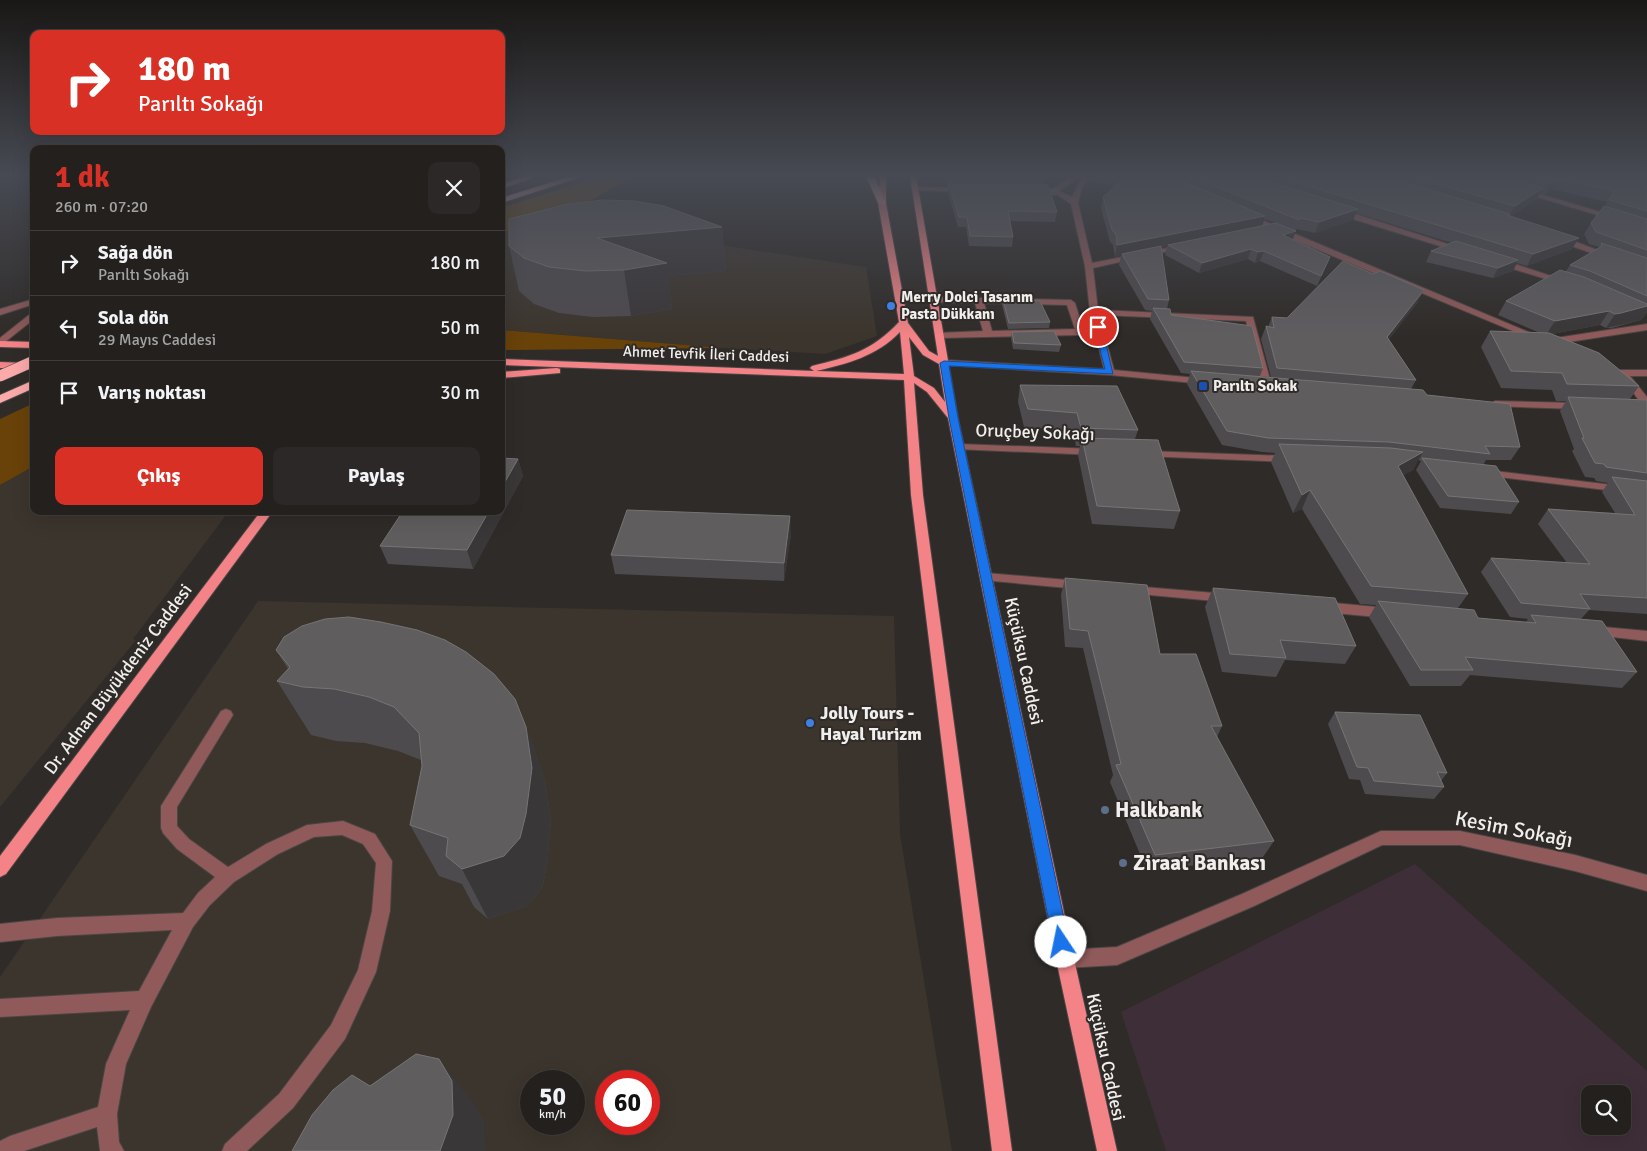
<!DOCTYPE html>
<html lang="tr">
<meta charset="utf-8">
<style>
body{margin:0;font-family:Signika,sans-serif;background:#2b2827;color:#f1f3f6;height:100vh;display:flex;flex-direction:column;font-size:19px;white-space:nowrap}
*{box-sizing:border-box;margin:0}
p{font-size:16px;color:#a3a3a4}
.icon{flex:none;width:28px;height:28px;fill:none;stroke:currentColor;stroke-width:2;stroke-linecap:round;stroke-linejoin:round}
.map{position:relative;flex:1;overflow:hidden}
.side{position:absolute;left:30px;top:145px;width:475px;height:370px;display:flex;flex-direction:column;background:#23201e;border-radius:10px;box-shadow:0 5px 20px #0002,0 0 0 1px #403e3c}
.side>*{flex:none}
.guide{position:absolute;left:30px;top:30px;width:475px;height:105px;border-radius:10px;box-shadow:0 5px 20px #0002,0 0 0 1px #403e3c;background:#d93025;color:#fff;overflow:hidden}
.fabs{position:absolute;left:1581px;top:1085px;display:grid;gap:10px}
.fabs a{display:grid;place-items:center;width:50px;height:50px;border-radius:10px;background:#23201e;box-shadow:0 5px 20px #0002,0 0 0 1px #403e3c;font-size:25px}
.speed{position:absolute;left:520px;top:1070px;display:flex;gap:10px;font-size:25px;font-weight:700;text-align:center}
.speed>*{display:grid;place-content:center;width:65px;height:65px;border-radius:50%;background:#23201e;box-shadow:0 5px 20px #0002,0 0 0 1px #403e3c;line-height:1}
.speed small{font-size:12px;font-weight:400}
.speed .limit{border:8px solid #d22;background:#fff;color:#111}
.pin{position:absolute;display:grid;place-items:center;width:42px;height:42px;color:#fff;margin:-21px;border:2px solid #fff;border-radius:50%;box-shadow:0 1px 5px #0007}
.me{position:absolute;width:55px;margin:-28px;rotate:349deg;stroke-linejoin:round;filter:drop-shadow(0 0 4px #0008)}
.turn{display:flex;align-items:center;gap:18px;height:105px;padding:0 25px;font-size:22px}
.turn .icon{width:65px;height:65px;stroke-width:2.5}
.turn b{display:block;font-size:35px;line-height:42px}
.round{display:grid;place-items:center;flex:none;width:52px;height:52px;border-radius:10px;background:#2b2827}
.headline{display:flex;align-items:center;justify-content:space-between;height:85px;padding:0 25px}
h1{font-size:30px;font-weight:800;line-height:38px;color:#d93025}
.primary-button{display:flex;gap:10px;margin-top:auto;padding:10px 25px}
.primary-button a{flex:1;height:58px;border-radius:10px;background:#d93025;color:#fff;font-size:20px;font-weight:800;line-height:58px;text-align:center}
.primary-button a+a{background:#2b2827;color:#f1f3f6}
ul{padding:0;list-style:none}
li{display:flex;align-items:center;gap:15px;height:65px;padding:0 25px;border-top:1px solid #403e3c}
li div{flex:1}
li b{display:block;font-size:19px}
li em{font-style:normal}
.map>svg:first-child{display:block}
.built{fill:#3c352d;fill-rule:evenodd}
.industrial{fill:#3e2e38;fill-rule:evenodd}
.green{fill:#694209}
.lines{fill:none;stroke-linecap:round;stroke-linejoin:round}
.minor-casing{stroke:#4a4644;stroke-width:2}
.major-casing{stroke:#4a4644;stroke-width:2}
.highway-casing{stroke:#4a4644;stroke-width:2}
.minor{fill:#905a5a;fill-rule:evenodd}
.major{fill:#f48387;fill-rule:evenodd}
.highway{fill:#fba9a9;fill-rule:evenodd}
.highway-bridge-casing{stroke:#4a4644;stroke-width:12;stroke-linecap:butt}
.highway-bridge{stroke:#fba9a9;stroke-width:11}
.wall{fill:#4e4b4e;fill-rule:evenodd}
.shaded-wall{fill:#3a3738}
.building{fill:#605d5f;stroke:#767475}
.route{fill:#1a73e8;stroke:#114b97}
.shop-dot{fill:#3f7fe0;stroke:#2f2b28;stroke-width:2}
.transit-dot{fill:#1a4fb4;stroke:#2f2b28;stroke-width:2}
.service-dot{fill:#5c6f8a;stroke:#2f2b28;stroke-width:2}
.labels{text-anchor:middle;stroke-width:4;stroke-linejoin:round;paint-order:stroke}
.far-poi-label{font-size:15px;font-weight:bold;fill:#f1efed;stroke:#2f2b28;text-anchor:start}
.far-street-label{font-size:15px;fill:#f1efed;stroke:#2f2b28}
.street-label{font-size:18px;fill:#f1efed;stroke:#2f2b28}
.poi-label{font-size:18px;font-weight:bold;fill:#f1efed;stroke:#2f2b28;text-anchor:start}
.near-poi-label{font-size:21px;font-weight:bold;fill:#f1efed;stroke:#2f2b28;text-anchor:start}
.near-street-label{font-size:21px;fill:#f1efed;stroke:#2f2b28}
</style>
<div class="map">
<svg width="1647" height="1151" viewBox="0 0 1647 1151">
<rect width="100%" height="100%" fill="#2f2b28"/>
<g class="built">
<polygon points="540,218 866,267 877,336 825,354 723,348 501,330 501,233"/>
<polygon points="34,466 34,511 229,511 133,639 136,640 0,807 0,485"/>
<path d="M258,601L894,616L900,834L952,1151H0V977ZM531,1081H574V1124H531ZM606,1081H649V1124H606Z"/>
</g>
<path class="industrial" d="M1415,864L1647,1071V1151H1166L1121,1012ZM1590,1094H1622V1126H1590Z"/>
<g class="green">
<polygon points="601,176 628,176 631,178 592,200 501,233 501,208"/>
<polygon points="501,330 723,348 501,350"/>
<polygon points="34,403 34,466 0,485 0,419"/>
</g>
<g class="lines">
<g class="minor-casing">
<g id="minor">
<polygon points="1073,176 1081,176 1059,191 1072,197 1083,176 1089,176 1082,187 1078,203 1092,263 1183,245 1187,247 1093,268 1098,310 1253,317 1272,387 1270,389 1267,390 1262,387 1246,321 1099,315 1114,370 1207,379 1209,381 1204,384 1110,375 942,365 940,363 945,360 1104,369 1090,312 1085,266 1071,204 1058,195 1033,193 1030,191 1033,189 1052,189"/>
<polygon points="914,187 966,188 969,190 966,192 912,190 912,188"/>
<polygon points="1523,189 1647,226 1647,230 1521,192 1521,190"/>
<polygon points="1337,210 1343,210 1466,250 1459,252 1337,214"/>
<polygon points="1244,215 1250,215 1545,339 1537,341 1244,219"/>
<polygon points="1557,237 1563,237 1613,256 1606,258 1557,241"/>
<polygon points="1497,260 1503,260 1566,281 1559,283 1497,264"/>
<path d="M930,297L1071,300L1075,303L1084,332L1080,335L940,338L936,335L937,333L983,331L975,303L933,302L930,301ZM984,303L1067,305L1075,329L992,331Z"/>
<polygon points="34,299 34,304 0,315 0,309"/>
<polygon points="34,311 34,319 0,346 0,338"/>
<polygon points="1647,324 1647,330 1549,345 1544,342 1549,339"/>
<polygon points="1618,370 1647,370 1647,376 1630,376 1647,397 1647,407 1643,406 1624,380 1622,378 1624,376 1615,375 1615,371"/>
<polygon points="1495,401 1578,403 1583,406 1578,409 1491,406 1490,404"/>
<polygon points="959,444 1096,449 1101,452 1096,455 955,449 955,445"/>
<polygon points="1146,451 1289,456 1294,459 1289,462 1142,456 1141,454"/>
<polygon points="1486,470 1647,489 1647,495 1482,475 1481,473 1482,471"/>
<polygon points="986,573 1079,581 1085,585 1079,589 982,580 980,577 982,574"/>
<polygon points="1132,586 1226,594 1232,598 1226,602 1128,593 1126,590"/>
<polygon points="1323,602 1388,608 1393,610 1395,613 1393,616 1388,618 1323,612 1317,607"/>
<polygon points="1592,626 1647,631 1647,641 1587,634 1585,631 1587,628"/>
<polygon points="226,709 231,711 233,715 177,807 177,826 189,839 228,867 266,844 307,825 343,821 375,834 392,861 390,911 376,972 345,1039 293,1108 247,1151 222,1151 225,1144 279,1094 331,1025 358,970 372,911 376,863 363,844 342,835 314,837 278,854 234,882 210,905 193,927 151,1007 126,1064 117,1114 119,1142 124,1151 100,1151 97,1127 24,1151 0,1151 0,1141 10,1136 98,1107 106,1064 130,1010 0,1017 0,999 139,991 172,930 57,936 0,942 0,924 57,918 183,913 198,893 215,877 177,849 163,833 161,828 161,806 221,711"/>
<polygon points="1381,831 1460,831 1575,855 1647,875 1647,891 1575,871 1460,845 1382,845 1254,906 1117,965 1065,968 1059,965 1056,959 1059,953 1065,950 1117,947 1242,894"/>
</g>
</g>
<g class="major-casing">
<g id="major">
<path d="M880,176H886V203L908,323L929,351L938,356L910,176H916L958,418L1074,959L1117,1151H1097L1056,959L948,418L927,392L914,383L923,495L1012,1151H992L911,495L904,380L501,365V359L814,371L810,368L812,366C849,357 872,351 899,322L878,203ZM900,332L904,374L816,371C847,364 877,356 900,332ZM909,337L923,355L939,364L945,402L934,388L914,376Z"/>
<polygon points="0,341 34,342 34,348 0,347"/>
<polygon points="0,362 25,363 30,366 25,369 0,368"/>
<polygon points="557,368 560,369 560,373 501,378 501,372"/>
<polygon points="261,511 273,511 6,874 0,877 0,856"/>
</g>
</g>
<g class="highway-casing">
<g id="highway">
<polygon points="526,176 538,176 501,189 501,184"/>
<polygon points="572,176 584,176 501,203 501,198"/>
<polygon points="866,176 874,176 886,203 885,205 878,203"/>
<polygon points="34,380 34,388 0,403 0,395"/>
</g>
</g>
<use href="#minor" class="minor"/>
<use href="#major" class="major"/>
<use href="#highway" class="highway"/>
<g class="highway-bridge-casing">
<polyline id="highway-bridge" points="0,376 34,361"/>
</g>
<use href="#highway-bridge" class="highway-bridge"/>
</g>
<g class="wall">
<polygon points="943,176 1046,176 1044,185 1057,212 1055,222 1010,221 1013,237 1012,247 969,246 966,227 958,227 948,193 949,186 946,186"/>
<polygon points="1057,176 1070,176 1067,178"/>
<path d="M1089,176H1647V312L1641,320L1612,328H1606L1600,325L1552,334L1639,386L1630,399L1647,400V614L1589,610L1581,619L1637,672L1622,688L1470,675L1461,686H1410L1369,617L1376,605L1360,604L1302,509L1293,513L1271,462L1275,453L1262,452L1222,445L1187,384L1190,374L1181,373L1150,319L1152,311L1145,310L1119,265L1121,255L1115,257L1113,245L1110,242L1101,208L1103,197L1116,186L1088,181ZM1552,189L1607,202L1605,206L1591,223L1584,234L1589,244L1599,247L1598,249L1570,265L1566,271L1506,301L1498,315L1540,333L1490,331L1481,347L1501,388L1552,390L1556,401H1566L1560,411L1574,449L1572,451L1585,477L1594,478L1596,481L1608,483L1602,492L1615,513L1548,509L1538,524L1567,563L1491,558L1481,572L1510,617L1528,619L1526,622L1478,618L1458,608L1468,594L1403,475L1413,470L1418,460L1421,461L1416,470L1440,508L1511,514L1519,502L1483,465L1486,460H1511L1520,447L1427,395L1411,389L1416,380L1388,340L1418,302L1287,318L1272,317L1268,327L1266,326L1261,339L1271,377L1260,376L1263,368L1171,315L1167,309L1169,300L1161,247L1167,246L1165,255L1199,273L1248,259L1255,263L1260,261L1317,286L1330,257L1292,240L1296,229L1315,233L1353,220L1356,213L1452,243L1431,251L1426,262L1493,278L1513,271L1517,263L1527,266L1572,249L1511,216L1537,199L1540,193L1545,194ZM1265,219L1275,223L1262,226Z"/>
<polygon points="722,227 726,271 668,276 672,309 631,316 593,317 559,313 534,304 519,291 509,246"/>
<polygon points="1003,300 1050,322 1049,328 1008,329 1002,305"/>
<polygon points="1012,332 1061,345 1059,352 1013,349 1011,338"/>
<polygon points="1020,385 1138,430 1135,439 1180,511 1174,529 1092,524 1078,455 1080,446 1076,446 1073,431 1024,427 1018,402"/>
<polygon points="518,459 523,476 473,569 388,564 380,546"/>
<polygon points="791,534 784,581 615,574 611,555"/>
<polygon points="1065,578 1160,654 1222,726 1217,737 1274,841 1263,857 1147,871 1110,782 1113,775 1083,648 1065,647 1061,595"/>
<polygon points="1213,588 1356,646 1345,664 1285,660 1276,677 1222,672 1205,607"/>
<polygon points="276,650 526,727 545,780 551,820 547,865 542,889 527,906 488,919 474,907 462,884 439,876 410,825 422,766 421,760 398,751 365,743 336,741 311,735 277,681 288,669"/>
<polygon points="1335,712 1447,773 1441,781 1444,787 1434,799 1365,794 1360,780 1349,779 1328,724"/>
</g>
<g class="shaded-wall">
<polygon points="1558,179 1552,189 1545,194 1551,183"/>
<polygon points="1543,188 1537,199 1509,217 1515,206"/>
<polygon points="1358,209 1353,220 1315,233 1319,222"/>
<polygon points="1265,216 1262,227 1168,245 1167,246 1115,257 1117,245"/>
<polygon points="722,227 726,271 668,276 672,309 631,316 624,270 597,238"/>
<polygon points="1296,231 1292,241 1283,235"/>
<polygon points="1579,238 1572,249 1527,266 1533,254"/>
<polygon points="1251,249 1248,259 1199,273 1202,263"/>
<polygon points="1264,251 1260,261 1255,263 1258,252"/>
<polygon points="1518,260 1513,271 1493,278 1498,268"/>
<polygon points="1424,290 1418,302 1381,350 1387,337"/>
<polygon points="1647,306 1647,311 1641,320 1606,328 1615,314"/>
<polygon points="1609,311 1600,325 1546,335 1555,321"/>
<polygon points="1423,452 1413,470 1389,484 1398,466"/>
<polygon points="518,459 523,476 473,569 467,550 489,511 501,511 501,489"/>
<polygon points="1310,490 1302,509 1293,513 1302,495"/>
<polygon points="790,516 791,534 784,581 784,563"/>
<polygon points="526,727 545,780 551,820 547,865 542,889 527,906 488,919 462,869"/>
<polygon points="439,1059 472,1101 484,1121 486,1151 440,1151"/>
</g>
<g class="building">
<polygon points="1124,176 1170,176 1265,216 1117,245 1116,234 1112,230 1103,197 1126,176"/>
<polygon points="1190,176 1251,176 1358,209 1319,222 1300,218 1299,220"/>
<polygon points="1275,176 1385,176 1509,214 1507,215 1579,238 1533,254"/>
<polygon points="1407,176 1504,176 1543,188 1515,206"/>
<polygon points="1526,176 1647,176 1647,211 1609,200 1615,191 1558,179 1551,183"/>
<polygon points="949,184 1048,185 1057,212 1008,211 1013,237 970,236 967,217 959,217"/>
<polygon points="602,200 635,201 664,206 722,227 597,238 667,263 624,270 585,271 549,267 524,258 509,246 509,219 568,204"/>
<polygon points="1604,206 1647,219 1647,250 1596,232 1591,223"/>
<polygon points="1276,223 1296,231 1283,235 1330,257 1321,276 1264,251 1258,252 1251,249 1202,263 1168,245"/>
<polygon points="1456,241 1518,260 1498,268 1431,251"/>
<polygon points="1601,243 1647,258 1647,296 1590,271 1570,265 1602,246"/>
<polygon points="1161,246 1169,300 1148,299 1122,254"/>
<polygon points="1343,261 1373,274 1380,271 1424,290 1387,337 1416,380 1277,368 1266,326 1274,328 1272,317 1287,318"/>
<polygon points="1560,270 1584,277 1647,304 1647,306 1621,313 1615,314 1609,311 1555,321 1506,301"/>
<polygon points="1003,300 1040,301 1050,322 1009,323"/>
<polygon points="1153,308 1170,309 1171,315 1252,326 1263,368 1184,362"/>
<polygon points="1054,331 1061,345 1014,343 1012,332"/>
<polygon points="1490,331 1549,333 1599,353 1639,386 1567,384 1562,373 1511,371"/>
<polygon points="1191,371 1423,390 1427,395 1510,404 1520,447 1485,446 1490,454 1389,442 1268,438 1227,431"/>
<polygon points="1020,385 1117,386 1138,430 1081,428 1077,413 1028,409"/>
<polygon points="1568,397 1647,400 1647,473 1606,467 1604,464 1595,463 1582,438 1584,438"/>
<polygon points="1082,438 1158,440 1180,511 1097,506"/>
<polygon points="1279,444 1391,448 1423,452 1398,466 1468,594 1371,586 1310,490 1302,495"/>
<polygon points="501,458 518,459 501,489"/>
<polygon points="1422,458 1496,466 1519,502 1448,496"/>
<polygon points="1612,477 1647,481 1647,598 1580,594 1590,609 1521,603 1491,558 1590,564 1548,509 1635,515"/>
<polygon points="627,510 790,516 784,563 611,555"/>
<polygon points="403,511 489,511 467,550 380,546"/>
<polygon points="1065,578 1147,585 1160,654 1196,654 1222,726 1211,726 1274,841 1155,855 1116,765 1121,764 1088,631 1070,629"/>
<polygon points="1213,588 1335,598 1356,646 1280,640 1286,658 1230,654"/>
<polygon points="1378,601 1474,610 1478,618 1536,623 1531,615 1602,621 1637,672 1465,657 1473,670 1421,670"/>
<polygon points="349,617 381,622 417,630 445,640 466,652 494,674 515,699 526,727 532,768 526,814 520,838 504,856 462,869 446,856 448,838 410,825 422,766 419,733 394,707 369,697 334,689 303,687 277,681 290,667 276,650 284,637 302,626 325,619"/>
<polygon points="1335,712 1420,715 1447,773 1437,772 1444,787 1374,781 1368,768 1357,767"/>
<polygon points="416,1054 439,1059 452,1081 453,1115 440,1151 292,1151 312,1115 333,1090 352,1075 370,1086"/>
</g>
<linearGradient id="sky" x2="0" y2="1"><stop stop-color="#1a1816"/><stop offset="0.52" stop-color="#474a53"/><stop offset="1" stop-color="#474a53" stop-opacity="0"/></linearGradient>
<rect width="1647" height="337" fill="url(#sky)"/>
<polygon class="route" points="1098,324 1102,327 1113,374 949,366 958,418 1069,942 1067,947 1061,950 1055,947 1053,942 949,418 940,363 944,361 1105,369 1094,327"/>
<g class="shop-dot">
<circle cx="891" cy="306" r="5"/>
<circle cx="810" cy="723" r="5"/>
</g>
<rect class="transit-dot" x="1198" y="381" width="10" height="10" rx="2.5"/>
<g class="service-dot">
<circle cx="1105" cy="810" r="5"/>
<circle cx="1123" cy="863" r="5"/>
</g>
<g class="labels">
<g class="far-poi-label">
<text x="901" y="302">Merry Dolci Tasarım<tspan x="901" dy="17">Pasta Dükkanı</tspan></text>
<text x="1213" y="391">Parıltı Sokak</text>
</g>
<g class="far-street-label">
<text transform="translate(706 354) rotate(2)" y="5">Ahmet Tevfik İleri Caddesi</text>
</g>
<g class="street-label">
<text transform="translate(1035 432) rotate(2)" y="6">Oruçbey Sokağı</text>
<text transform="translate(1024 661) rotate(78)" y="6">Küçüksu Caddesi</text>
<text transform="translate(118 679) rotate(-53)" y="6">Dr. Adnan Büyükdeniz Caddesi</text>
<text transform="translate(1106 1057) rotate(78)" y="6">Küçüksu Caddesi</text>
</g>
<g class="poi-label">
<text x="820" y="719">Jolly Tours -<tspan x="820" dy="21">Hayal Turizm</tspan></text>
</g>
<g class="near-poi-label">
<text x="1115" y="817">Halkbank</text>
<text x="1133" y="870">Ziraat Bankası</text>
</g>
<g class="near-street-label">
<text transform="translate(1514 829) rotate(11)" y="7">Kesim Sokağı</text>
</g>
</g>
</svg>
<div class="fabs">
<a><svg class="icon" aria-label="search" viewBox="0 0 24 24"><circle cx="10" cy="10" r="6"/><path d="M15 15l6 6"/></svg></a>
</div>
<div class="speed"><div>50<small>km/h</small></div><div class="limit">60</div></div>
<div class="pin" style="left:1098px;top:327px;background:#d93025"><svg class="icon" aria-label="arrive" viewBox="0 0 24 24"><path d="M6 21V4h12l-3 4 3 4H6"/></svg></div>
<svg class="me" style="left:1061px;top:942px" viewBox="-20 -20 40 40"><circle r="19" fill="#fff"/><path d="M0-13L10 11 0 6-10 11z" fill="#1a73e8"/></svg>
<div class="guide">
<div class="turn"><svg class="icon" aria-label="right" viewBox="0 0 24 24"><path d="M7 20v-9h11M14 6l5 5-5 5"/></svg><div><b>180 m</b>Parıltı Sokağı</div></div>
</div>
<section class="side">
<div class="headline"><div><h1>1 dk</h1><p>260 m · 07:20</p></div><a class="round"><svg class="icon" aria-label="close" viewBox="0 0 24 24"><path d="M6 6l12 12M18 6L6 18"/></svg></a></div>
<ul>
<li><svg class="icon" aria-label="right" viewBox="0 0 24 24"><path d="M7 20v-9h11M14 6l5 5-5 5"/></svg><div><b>Sağa dön</b><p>Parıltı Sokağı</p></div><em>180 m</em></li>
<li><svg class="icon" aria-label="left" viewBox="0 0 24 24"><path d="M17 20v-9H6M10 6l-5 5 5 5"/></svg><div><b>Sola dön</b><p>29 Mayıs Caddesi</p></div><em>50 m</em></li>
<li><svg class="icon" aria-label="arrive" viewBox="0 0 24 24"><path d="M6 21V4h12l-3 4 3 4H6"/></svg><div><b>Varış noktası</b></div><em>30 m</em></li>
</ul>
<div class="primary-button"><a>Çıkış</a><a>Paylaş</a></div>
</section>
</div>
